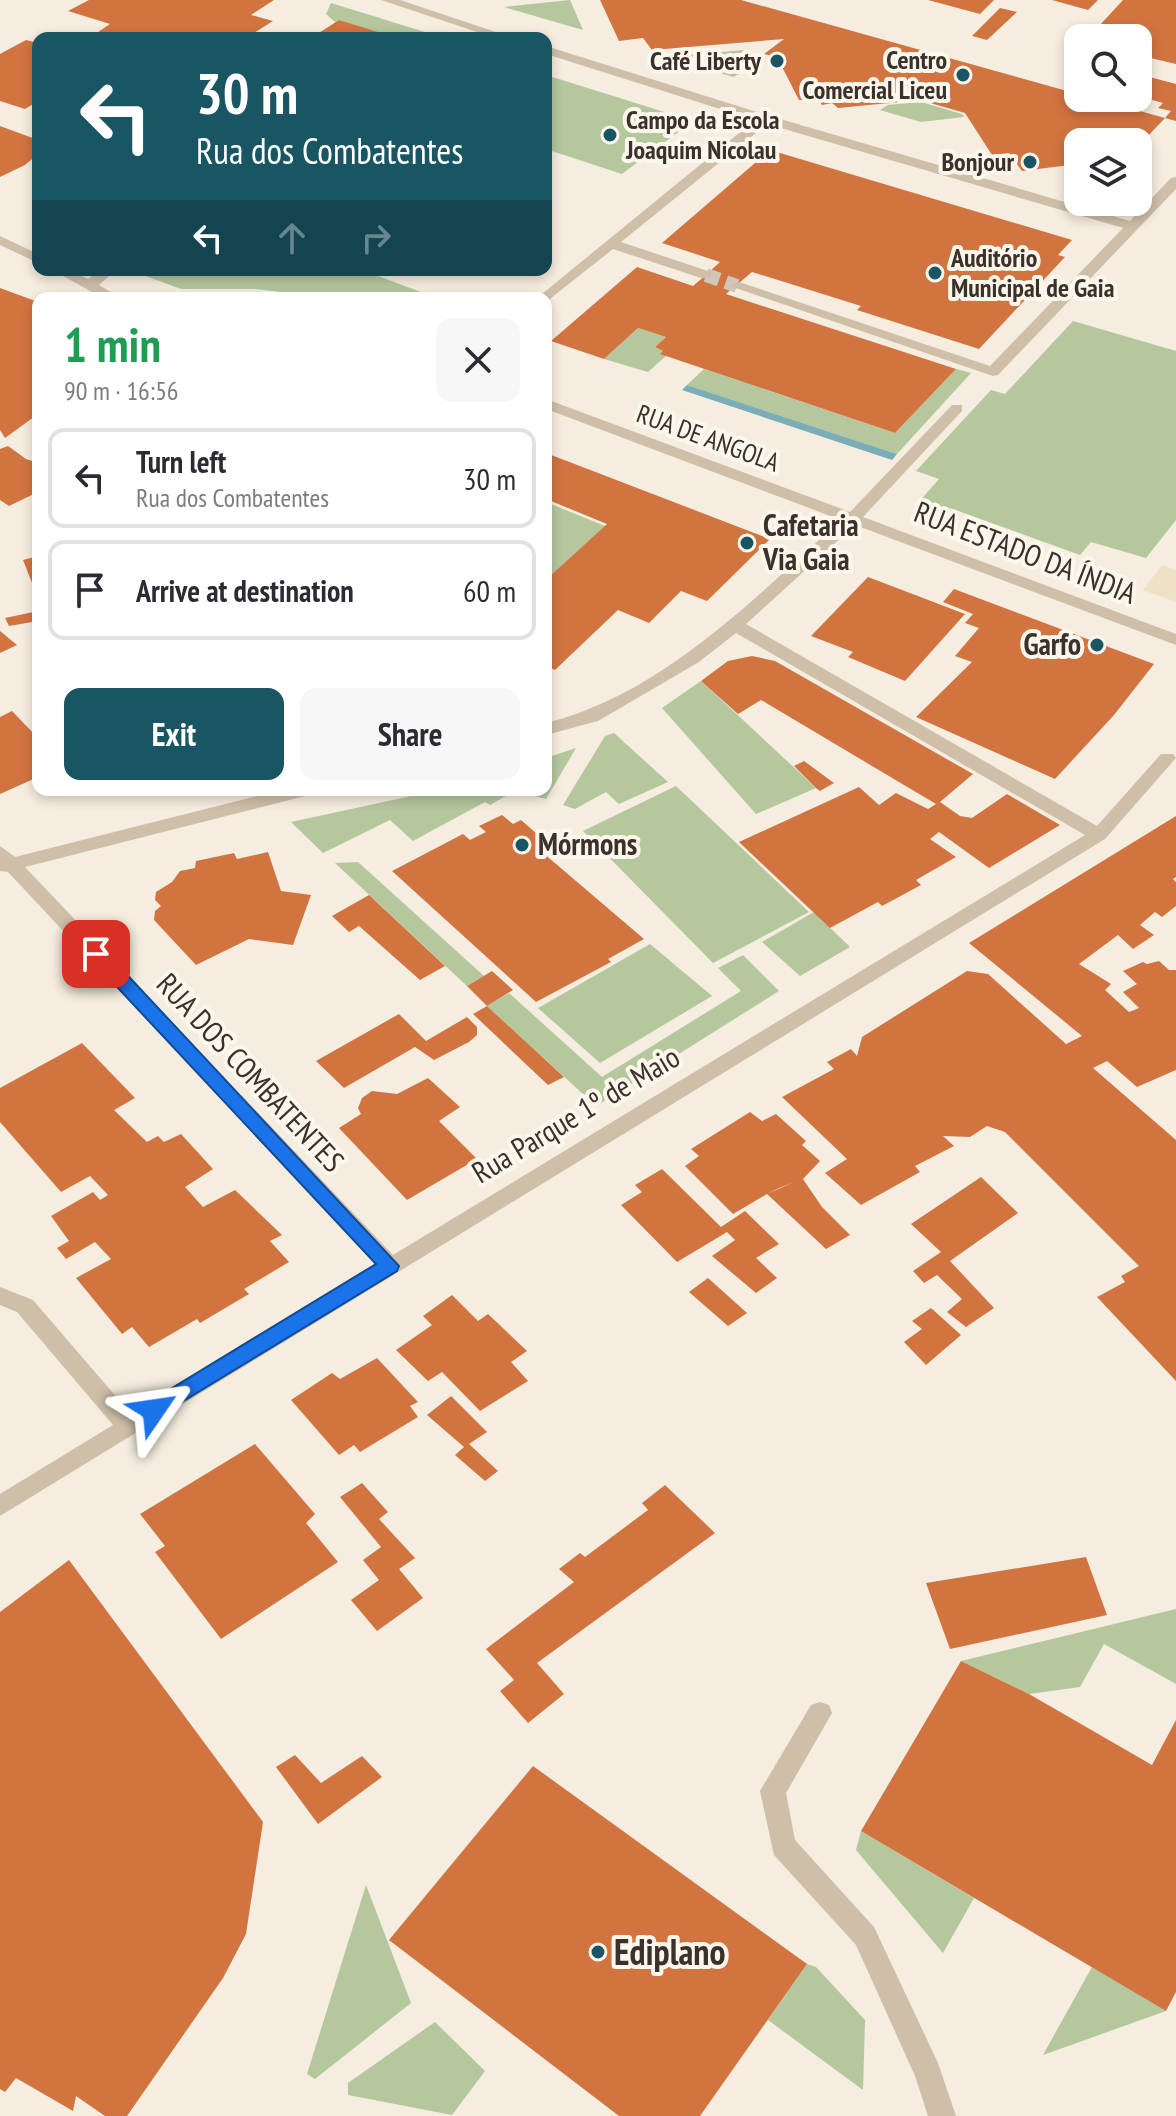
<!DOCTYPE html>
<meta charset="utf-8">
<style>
body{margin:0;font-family:"PT Sans Narrow",sans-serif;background:#f7f7f7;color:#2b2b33;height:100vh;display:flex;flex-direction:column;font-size:30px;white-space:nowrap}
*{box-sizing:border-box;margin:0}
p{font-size:26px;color:#7c7c81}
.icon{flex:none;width:44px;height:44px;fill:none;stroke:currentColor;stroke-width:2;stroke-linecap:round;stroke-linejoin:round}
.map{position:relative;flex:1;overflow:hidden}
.side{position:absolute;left:32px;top:292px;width:520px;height:504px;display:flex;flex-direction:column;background:#fff;border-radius:16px;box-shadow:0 4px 12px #0003}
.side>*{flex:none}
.top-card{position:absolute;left:32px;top:32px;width:520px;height:244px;border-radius:16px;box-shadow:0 4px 12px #0003;background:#1a5563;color:#fff;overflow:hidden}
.tools{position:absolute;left:1064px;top:24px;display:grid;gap:16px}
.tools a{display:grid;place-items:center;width:88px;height:88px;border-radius:16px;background:#fff;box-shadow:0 4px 12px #0003;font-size:40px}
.pin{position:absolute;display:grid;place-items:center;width:68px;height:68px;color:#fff;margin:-34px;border-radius:16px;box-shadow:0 4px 12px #0006}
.me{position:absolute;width:88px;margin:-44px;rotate:58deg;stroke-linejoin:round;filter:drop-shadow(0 0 6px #0008)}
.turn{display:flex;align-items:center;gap:28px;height:168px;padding:0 32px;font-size:36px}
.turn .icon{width:104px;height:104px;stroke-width:2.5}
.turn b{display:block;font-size:56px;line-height:68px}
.lanes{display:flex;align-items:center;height:76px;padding:0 32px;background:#0003;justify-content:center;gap:40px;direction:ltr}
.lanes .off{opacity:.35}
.round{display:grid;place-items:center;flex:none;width:84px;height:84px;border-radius:16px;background:#f7f7f7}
.overview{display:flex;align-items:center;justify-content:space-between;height:136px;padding:0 32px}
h1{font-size:48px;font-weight:600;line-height:60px;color:#1e9e55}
.primary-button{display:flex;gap:16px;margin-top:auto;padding:16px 32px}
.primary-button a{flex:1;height:92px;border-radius:16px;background:#1a5563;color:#fff;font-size:32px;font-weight:600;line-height:92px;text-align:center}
.primary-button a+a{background:#f7f7f7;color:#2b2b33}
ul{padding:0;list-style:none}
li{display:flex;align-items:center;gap:24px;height:100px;margin:0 16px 12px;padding:0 16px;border:4px solid #e1e1e2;border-radius:16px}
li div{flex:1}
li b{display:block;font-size:30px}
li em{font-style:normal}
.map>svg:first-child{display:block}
.green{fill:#b4c79d}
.plaza{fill:#efe1c5}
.water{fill:#7aadb6}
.building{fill:#d27440}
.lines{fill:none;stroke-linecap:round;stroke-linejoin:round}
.minor-tunnel{stroke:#d0c7bb;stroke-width:14;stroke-dasharray:14 7;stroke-linecap:butt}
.minor{fill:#cfbfa9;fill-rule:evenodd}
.route{fill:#1a73e8;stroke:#114b97;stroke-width:2}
.poi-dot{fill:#1a5563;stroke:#fcf7ec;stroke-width:3}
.labels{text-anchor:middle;stroke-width:8;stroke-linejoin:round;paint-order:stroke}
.far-poi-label{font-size:26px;font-weight:bold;fill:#3c3129;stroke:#fcf7ec;text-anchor:end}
.far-street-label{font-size:26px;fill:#3c3129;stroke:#fcf7ec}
.poi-label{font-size:30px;font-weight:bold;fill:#3c3129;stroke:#fcf7ec;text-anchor:start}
.street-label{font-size:30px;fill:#3c3129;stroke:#fcf7ec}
.near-poi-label{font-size:36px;font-weight:bold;fill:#3c3129;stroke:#fcf7ec;text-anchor:start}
</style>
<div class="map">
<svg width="1176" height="2116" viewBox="0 0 1176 2116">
<rect width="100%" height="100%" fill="#f5eddf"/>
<g class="green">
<polygon points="570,0 583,30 504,7"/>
<path d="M331,3L428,33C405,49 364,28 339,20L335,22L326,14Z"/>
<polygon points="743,50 751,68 733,77 669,57"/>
<polygon points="546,75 693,121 622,174 546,149"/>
<polygon points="921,102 962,114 964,117 921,122 880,110 888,105"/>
<polygon points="139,270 362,270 437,298 330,298 256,289 181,289 140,274"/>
<polygon points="1073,321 1176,351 1176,520 1146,558 1091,542 1080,555 950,508 944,515 916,505 939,479 916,471 991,390 1005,394"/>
<polygon points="638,328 666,337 655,347 663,351 666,356 648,372 604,359"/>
<polygon points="704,369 895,433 956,369 971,373 897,454 687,385"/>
<polygon points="546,502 605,526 550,576 546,574"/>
<polygon points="701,681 816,788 756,814 662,708"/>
<polygon points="614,733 668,782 619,804 606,792 575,809 563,805 605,736"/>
<polygon points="576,748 546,799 515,791 490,805 485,802 413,841 390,820 323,853 291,822 439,790 546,790 546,758"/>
<polygon points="676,786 809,912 713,963 583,831"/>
<polygon points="358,862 484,976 467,986 335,863"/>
<polygon points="814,912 850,947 800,976 762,942"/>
<polygon points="650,944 712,996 600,1063 538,1008"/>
<polygon points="743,955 779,991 596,1106 487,1006 509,993 602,1077 741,991 718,968"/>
<polygon points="1176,1609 1176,1684 1104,1644 1080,1687 1029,1694 961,1661"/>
<polygon points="861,1831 974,1898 943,1953 856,1850"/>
<polygon points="366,1885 411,2003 315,2079 307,2074"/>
<polygon points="807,1964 816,1967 865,2020 863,2090 768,2020"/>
<polygon points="1092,1967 1166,2011 1043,2055"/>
<polygon points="435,2022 485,2071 452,2115 348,2095 348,2083"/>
</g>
<polygon class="plaza" points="1162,565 1176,570 1176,602 1143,590"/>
<polygon class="water" points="687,385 897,454 892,460 682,390"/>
<g class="building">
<polygon points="89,0 274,0 251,15 273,21 246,38 89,38 110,24 68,11"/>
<polygon points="600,0 741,0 1078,94 1078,98 1093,98 1165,118 1146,138 1118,142 1078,142 1078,164 1022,171 1009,153 992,155 965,113 920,100 838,108 832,103 822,105 818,99 799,100 777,57 764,54 784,39 652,50 643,38 619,41"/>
<polygon points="928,0 994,0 980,14"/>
<polygon points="1052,0 1098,0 1088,10"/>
<polygon points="1123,0 1176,0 1176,64 1138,55 1138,38 1088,38"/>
<polygon points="1000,8 1017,12 987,40 972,36"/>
<polygon points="339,20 394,37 394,38 311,38"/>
<polygon points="26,40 38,43 38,101 25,109 0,101 0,54"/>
<polygon points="1138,74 1176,84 1176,121 1165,118 1171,111 1158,108 1163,103 1138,96"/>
<polygon points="0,126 38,140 38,154 25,165 0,177"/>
<polygon points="770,150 1072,240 1058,255 1065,257 979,349 857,310 861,306 752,272 726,294 956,369 895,433 660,354 663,351 655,347 666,337 638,328 604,359 551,341 637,267 693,286 706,275 720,262 662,243"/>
<polygon points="0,288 38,302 38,414 5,438 0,430"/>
<polygon points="8,446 26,459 38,463 38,492 9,506 0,500 0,449"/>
<polygon points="546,453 770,539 707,601 681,591 649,623 618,610 555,670 546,666 546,574 550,576 607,524 546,499"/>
<polygon points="38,556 38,598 23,560"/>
<polygon points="868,577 965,614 905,681 848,657 853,652 811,636"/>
<polygon points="954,589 1154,664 1114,715 1055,779 916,717 972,662 955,656 979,628 965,623 973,614 943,602"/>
<polygon points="38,611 38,621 9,626 5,618"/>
<polygon points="0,631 17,645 0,653"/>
<polygon points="752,656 775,661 973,774 940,802 960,816 972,818 1007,794 1060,825 989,868 939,832 930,839 956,857 916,880 921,885 882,906 878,902 830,928 739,842 859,787 879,805 896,793 928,809 936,804 761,700 738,714 701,681 728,661"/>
<polygon points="12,711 38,738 38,777 0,794 0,717"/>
<polygon points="804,761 834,783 820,791 816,788 794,766"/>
<polygon points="502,815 513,824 521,820 552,847 542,852 644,939 608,959 611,962 536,1002 392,871 463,834 470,840 486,832 479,826"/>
<polygon points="1176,816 1176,877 1173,879 1176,882 1176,906 1162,917 1155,912 1140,925 1154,935 1133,949 1118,935 1079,964 1111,984 1105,990 1129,1012 1139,1008 1123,992 1137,984 1123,971 1143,962 1147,964 1159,961 1169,970 1176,970 1176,1070 1137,1087 1107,1061 1093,1068 1176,1140 1176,1381 1097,1297 1125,1282 1121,1276 1139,1266 1005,1132 987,1126 970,1137 943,1136 954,1146 915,1166 920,1172 861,1205 825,1173 847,1159 782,1097 834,1069 827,1062 851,1049 857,1056 862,1037 967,971 988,974 1066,1044 1082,1036 969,943"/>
<polygon points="268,852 281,891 311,895 293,945 249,939 196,965 154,920 155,911 161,906 155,900 156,892 172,882 180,871 195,868 196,861 234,853 237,859"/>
<polygon points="369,895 429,951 445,966 420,980 359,926 349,932 332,916"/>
<polygon points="492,971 513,990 487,1006 564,1077 548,1085 473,1014 487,1006 467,986"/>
<polygon points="399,1014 426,1041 467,1017 477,1027 477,1035 469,1042 434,1060 415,1047 344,1088 316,1061"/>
<polygon points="82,1043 135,1098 114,1110 147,1142 158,1136 164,1142 181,1134 213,1169 185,1187 203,1207 235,1190 282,1235 270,1241 289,1262 244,1289 249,1294 200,1323 197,1319 149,1347 132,1327 122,1334 76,1278 111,1259 95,1242 66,1259 57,1248 69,1241 51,1216 93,1192 100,1200 108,1195 90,1176 61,1192 0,1122 0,1088"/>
<polygon points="428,1078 460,1107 439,1121 477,1159 407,1200 339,1128 361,1114 358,1108 362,1098 372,1091 397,1094"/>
<polygon points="750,1112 762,1121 776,1114 806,1141 802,1145 820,1161 803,1179 822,1207 850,1235 826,1249 767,1194 794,1182 779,1188 767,1194 733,1214 685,1166 699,1156 691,1149"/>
<polygon points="662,1169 721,1227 745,1211 779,1244 756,1258 777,1278 756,1293 712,1256 735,1240 727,1232 677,1262 621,1205 642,1192 635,1185"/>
<polygon points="981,1177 1018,1213 950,1261 994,1308 966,1327 947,1312 962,1299 937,1275 924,1283 913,1271 941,1252 911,1224"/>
<polygon points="708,1278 747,1313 728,1326 689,1292"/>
<polygon points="452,1295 478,1321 488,1314 527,1351 511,1362 528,1381 480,1411 442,1372 428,1381 396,1350 432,1325 423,1316"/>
<polygon points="931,1308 961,1335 926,1365 904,1342 922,1329 912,1321"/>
<polygon points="377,1358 418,1402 410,1406 418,1417 360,1452 354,1445 339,1455 291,1400 332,1373 340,1379"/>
<polygon points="451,1396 487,1432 469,1444 498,1471 485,1481 455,1455 464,1447 427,1415"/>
<polygon points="255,1444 315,1514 306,1523 338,1562 221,1639 155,1552 165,1546 140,1514"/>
<polygon points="362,1483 388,1512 379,1519 415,1558 399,1569 423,1598 377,1631 351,1600 379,1580 363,1560 381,1547 340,1497"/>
<polygon points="665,1485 715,1533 537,1663 564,1694 528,1723 500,1691 514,1680 486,1649 574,1582 559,1569 580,1553 585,1557 648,1510 642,1503"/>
<polygon points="1086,1557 1107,1615 950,1649 926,1583"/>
<polygon points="69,1560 263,1822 246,1934 223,1978 127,2116 105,2116 76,2096 73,2111 16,2078 5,2092 0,2089 0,1612"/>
<polygon points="961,1661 1029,1694 1152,1765 1176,1720 1176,1992 1166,2011 861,1831"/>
<polygon points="295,1755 321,1783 362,1756 382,1777 318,1824 276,1767"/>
<polygon points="533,1766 807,1964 700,2116 619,2116 389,1940"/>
</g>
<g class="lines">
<polyline class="minor-tunnel" points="706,275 737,286"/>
<g class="minor">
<polygon points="381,0 400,0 514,38 495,38"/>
<polygon points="546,46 770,116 1130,221 1171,178 1176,177 1176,189 998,375 993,376 730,286 737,282 742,283 990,366 1123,228 767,124 621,242 711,272 711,278 701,278 613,249 546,302 546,298 537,298 755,120 546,54"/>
<polygon points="0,236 38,254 38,263 0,245"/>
<polygon points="52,270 70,270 88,279 100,270 116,270 99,285 121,298 103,298"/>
<path d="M546,399L850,512L952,405H962V411L863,517L1176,634V645L855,525L746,624L1097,826L1161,754H1173L1176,758L1105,839L0,1516V1494L113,1425L17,1312L0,1305V1287L33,1300L131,1414L376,1265L8,872L0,871V846L15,857L281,790H314L305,796L25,867L393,1255L1085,835L736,633L699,662L598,721L546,735V723C664,693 753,599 841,520L546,409Z"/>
<polygon points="820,1702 829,1705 832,1713 786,1793 795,1840 874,1927 938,2063 956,2116 928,2116 915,2076 856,1945 774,1855 760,1791 811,1705"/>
</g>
</g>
<polygon class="route" points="96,947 103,949 399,1266 397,1271 154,1419 146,1417 143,1410 146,1404 376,1264 90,958 88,954"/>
<g class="poi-dot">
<circle cx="777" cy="61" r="8"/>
<circle cx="963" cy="75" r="8"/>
<circle cx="610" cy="135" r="8"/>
<circle cx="1030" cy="162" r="8"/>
<circle cx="935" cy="273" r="8"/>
<circle cx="747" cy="543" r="8"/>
<circle cx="1097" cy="645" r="8"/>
<circle cx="522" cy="845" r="8"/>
<circle cx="598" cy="1952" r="8"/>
</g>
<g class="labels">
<g class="far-poi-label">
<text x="947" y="69">Centro<tspan x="947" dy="30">Comercial Liceu</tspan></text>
<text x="761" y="70">Café Liberty</text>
<text x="626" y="129" text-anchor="start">Campo da Escola<tspan x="626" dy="30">Joaquim Nicolau</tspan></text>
<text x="1014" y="171">Bonjour</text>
<text x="951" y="267" text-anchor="start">Auditório<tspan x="951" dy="30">Municipal de Gaia</tspan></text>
</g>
<g class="far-street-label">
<text transform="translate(708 438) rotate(20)" y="9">RUA DE ANGOLA</text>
</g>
<g class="poi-label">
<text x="763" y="536">Cafetaria<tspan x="763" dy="34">Via Gaia</tspan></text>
<text x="1081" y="655" text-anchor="end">Garfo</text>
<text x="538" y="855">Mórmons</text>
</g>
<g class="street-label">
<text transform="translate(1025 553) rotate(21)" y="10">RUA ESTADO DA ÍNDIA</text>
<text transform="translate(250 1073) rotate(47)" y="10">RUA DOS COMBATENTES</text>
<text transform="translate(576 1115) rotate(-31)" y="10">Rua Parque 1º de Maio</text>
</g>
<g class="near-poi-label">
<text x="614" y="1965">Ediplano</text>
</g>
</g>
</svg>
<div class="tools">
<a><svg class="icon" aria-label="search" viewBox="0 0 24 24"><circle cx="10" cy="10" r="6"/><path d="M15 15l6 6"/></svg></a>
<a><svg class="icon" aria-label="layers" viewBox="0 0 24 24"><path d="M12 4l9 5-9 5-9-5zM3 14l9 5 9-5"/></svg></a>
</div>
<div class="pin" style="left:96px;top:954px;background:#d93025"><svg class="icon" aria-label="arrive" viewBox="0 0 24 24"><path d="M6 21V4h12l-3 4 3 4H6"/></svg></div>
<svg class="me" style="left:154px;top:1410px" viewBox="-20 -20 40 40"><path d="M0-17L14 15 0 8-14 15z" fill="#1a73e8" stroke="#fff" stroke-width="4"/></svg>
<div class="top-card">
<div class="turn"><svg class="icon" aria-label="left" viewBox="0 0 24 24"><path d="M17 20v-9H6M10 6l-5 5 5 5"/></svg><div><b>30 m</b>Rua dos Combatentes</div></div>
<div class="lanes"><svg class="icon" aria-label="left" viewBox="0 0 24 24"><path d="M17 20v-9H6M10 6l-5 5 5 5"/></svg><svg class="icon off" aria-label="ahead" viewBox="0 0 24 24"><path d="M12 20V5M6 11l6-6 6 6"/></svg><svg class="icon off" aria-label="right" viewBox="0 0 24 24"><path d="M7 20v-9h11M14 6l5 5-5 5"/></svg></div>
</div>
<section class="side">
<div class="overview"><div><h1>1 min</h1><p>90 m · 16:56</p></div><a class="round"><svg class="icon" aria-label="close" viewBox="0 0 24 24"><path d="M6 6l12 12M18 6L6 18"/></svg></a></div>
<ul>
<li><svg class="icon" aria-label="left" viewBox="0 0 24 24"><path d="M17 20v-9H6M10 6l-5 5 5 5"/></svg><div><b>Turn left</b><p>Rua dos Combatentes</p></div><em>30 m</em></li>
<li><svg class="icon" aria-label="arrive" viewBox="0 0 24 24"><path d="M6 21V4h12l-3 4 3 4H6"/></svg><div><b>Arrive at destination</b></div><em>60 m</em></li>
</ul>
<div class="primary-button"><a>Exit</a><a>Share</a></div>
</section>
</div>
